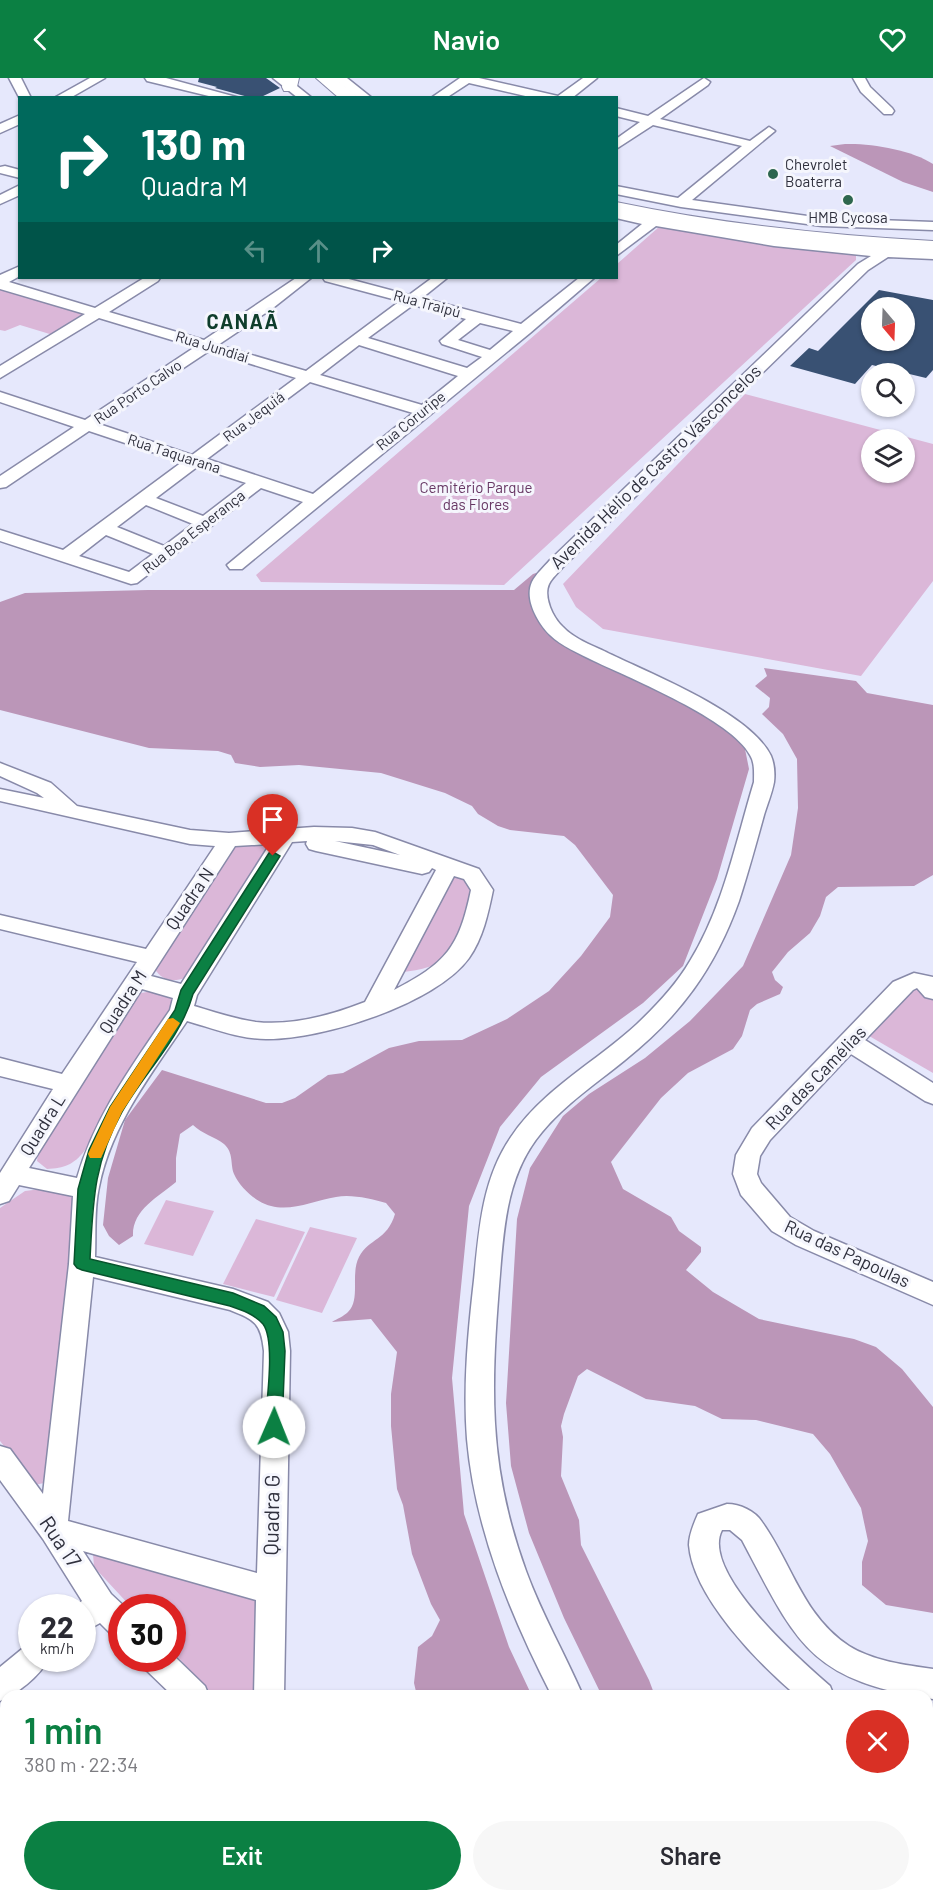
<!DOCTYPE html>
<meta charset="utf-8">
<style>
body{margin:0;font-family:Barlow,sans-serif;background:#f7f7f7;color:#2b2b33;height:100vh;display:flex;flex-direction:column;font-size:22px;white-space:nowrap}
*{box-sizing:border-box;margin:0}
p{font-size:20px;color:#7c7c81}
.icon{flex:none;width:33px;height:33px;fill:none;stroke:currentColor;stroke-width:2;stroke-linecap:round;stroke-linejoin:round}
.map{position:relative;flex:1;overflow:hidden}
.drawer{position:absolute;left:0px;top:1612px;width:933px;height:212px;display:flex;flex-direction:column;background:#fff;border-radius:18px 18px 0 0;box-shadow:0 2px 4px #0004}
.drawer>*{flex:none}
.banner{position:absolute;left:18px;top:18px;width:600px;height:183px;border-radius:0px;box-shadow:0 2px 4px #0004;background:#00695c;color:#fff;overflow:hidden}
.needle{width:39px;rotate:161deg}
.controls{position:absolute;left:861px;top:219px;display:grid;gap:12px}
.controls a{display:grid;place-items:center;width:54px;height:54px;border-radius:50%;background:#fff;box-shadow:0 2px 4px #0004;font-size:30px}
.speed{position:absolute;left:18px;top:1516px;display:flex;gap:12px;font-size:30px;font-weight:700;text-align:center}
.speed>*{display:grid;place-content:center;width:78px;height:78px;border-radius:50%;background:#fff;box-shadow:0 2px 4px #0004;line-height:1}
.speed small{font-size:15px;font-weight:400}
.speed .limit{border:9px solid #d22;background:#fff;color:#111}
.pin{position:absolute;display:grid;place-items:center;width:51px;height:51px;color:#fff;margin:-62px -26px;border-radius:50% 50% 50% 0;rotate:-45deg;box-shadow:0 0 6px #0007}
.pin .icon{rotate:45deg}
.me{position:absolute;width:66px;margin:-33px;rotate:1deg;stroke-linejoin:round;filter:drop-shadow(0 0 4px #0008)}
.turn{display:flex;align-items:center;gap:21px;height:126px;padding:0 24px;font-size:27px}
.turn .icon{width:78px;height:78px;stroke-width:2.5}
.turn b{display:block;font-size:42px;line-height:51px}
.lanes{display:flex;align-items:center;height:57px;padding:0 24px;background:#0003;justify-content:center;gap:30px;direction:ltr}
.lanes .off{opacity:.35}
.round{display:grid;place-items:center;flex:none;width:63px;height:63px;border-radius:32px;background:#f7f7f7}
.summary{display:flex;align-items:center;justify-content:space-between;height:102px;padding:0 24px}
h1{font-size:36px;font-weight:600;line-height:45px;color:#0b8043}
.action{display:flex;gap:12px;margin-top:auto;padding:12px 24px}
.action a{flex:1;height:69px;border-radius:36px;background:#0b8043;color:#fff;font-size:24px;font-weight:600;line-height:69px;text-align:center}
.action a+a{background:#f7f7f7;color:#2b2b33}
header{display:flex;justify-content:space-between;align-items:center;height:78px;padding:0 24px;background:#0b8043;color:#fff;font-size:27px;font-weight:600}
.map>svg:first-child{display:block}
.green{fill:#dbb7d8;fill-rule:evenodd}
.forest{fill:#bb96b8}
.building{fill:#395173;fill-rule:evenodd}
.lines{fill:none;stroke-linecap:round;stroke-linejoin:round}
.minor-casing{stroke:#888aa9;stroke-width:3}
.highway-casing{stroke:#888aa9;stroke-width:2}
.minor{fill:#fff;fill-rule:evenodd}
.highway{fill:#fff;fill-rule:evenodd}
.route{fill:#0b8043;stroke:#07532c;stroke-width:1.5}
.slow{fill:#f59e0b}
.poi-dot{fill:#2e674e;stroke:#f5f6fd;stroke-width:2}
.labels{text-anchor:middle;stroke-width:6;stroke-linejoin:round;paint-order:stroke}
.far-poi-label{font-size:15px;fill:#2f303d;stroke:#f5f6fd;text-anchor:start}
.far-street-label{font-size:15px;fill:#2f303d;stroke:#f5f6fd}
.far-park-label{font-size:15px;fill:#673764;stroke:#f5f6fd}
.street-label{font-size:18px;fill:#2f303d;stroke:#f5f6fd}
.far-district-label{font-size:20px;font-weight:bold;letter-spacing:1.5px;fill:#0f3e2c;stroke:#f5f6fd}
.near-street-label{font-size:21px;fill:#2f303d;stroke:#f5f6fd}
</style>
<header><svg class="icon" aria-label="back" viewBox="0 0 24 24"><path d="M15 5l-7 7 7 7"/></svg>Navio<svg class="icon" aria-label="heart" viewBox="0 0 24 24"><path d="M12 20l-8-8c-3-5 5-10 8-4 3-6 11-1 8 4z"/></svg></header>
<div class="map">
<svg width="933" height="1823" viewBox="0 0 933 1823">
<rect width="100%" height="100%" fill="#e6e8fc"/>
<g class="green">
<polygon points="668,141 852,173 856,178 856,182 504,507 261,504 256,497 601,200 616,200 617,186"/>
<polygon points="0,209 87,236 53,257 20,247 5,253 0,252"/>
<path d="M745,316L933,366V503L861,598L603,551L576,529L563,506ZM872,362H904V394H872Z"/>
<path d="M259,763L267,767L269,774L186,900C172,904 162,903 154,890L157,884L234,770L243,765Z"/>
<path d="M452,793L460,795L475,815C471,831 458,867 446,879C434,891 412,893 396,895Z"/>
<polygon points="914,905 933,919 933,995 864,955"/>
<path d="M153,913L165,915L172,920V928L85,1072C74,1087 64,1090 47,1091L37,1083L39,1068L135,921L141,915Z"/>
<polygon points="41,1111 71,1117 79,1125 50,1395 44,1405 35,1407 0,1363 0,1130 25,1113"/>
<polygon points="166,1122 214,1133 193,1178 144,1166"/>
<polygon points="256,1141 305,1154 274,1219 223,1206"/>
<polygon points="310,1149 357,1160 322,1235 276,1222"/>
<polygon points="106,1473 262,1523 262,1618 214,1618 173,1574 172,1530 132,1530 94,1489 93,1476"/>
</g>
<g class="forest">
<path d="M845,66C871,65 912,72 933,86V114L903,104L830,68Z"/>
<path d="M542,493C523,516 529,525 545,548L726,646L745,671L749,691L717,801L683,888L643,925L541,999L500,1049L469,1128L452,1300L464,1436L509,1569L532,1618H417L414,1605L418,1569L432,1558L440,1542L431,1526L412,1476L403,1427L397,1411L391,1348V1316L397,1274L371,1241L332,1244C337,1241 344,1238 348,1234C361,1221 350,1197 359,1179C369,1160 387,1163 395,1136L386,1125C371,1121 352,1116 336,1119C311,1123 284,1138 259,1123C249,1117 239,1107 234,1096C230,1086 234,1075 224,1066C215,1059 202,1056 193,1047L180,1056L176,1080V1104C158,1119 132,1132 133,1158L119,1167L109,1158L103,1147L108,1100L125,1042L162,992L266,1025H282L295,1020L328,997L343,995L389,970L419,963L462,962L507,941L549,913L581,878L610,839L613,817L575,767L564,758L510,752L498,748L478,736L472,728L445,715L381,695L299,687L260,689L235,685L231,677L218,673L149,670L0,632V524L25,515L148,512H514L533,496Z"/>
<polygon points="764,590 856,603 867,615 933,627 933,797 914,808 838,809 826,819 820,838 810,855 788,874 772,894 775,902 783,909 780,916 757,926 750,932 742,958 733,971 688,995 661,1020 611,1084 623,1111 671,1139 679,1153 701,1169 701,1174 686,1192 713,1214 759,1241 854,1261 876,1269 902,1291 933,1329 933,1535 886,1527 862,1507 862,1484 868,1463 861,1430 830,1376 813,1356 756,1342 722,1341 695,1328 646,1321 587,1291 578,1298 564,1336 561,1348 563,1359 561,1398 579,1442 581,1467 649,1602 655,1618 602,1618 564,1540 529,1455 511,1388 506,1325 517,1141 530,1090 563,1038 589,1016 645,980 690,943 743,888 791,777 798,730 797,681 783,656 762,636 769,629 770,620 755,608 767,598"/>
<polygon points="756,1818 869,1818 876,1823 761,1823"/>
</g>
<g class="building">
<polygon points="199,0 266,0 280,10 259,20 252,20 215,10 217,9 198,4"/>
<path d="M879,212L933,222V292L926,300L872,287L855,306L790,288L809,270L818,273ZM872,230H904V262H872Z"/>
</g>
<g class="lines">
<g class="minor-casing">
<g id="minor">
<polygon points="9,0 21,0 31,20 20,21"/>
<polygon points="90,0 105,0 70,20 54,20"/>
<polygon points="145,0 166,0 240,20 217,20 147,3"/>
<polygon points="273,0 287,0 312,20 298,20"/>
<polygon points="333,0 347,0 372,20 358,20"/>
<polygon points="460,0 479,0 558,18 583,0 597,0 572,20 534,20 469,5 446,20 431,20"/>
<polygon points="704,0 710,4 708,7 660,41 750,63 769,49 775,53 692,122 822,140 933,144 933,152 822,148 681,129 616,116 616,108 678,120 742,68 653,47 616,71 616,61 640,44 616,38 616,30 648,38"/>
<polygon points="853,0 865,0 870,9 892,30 894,33 892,36 884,36 861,14"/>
<polygon points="20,37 20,46 0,55 0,46"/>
<polygon points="5,88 20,92 20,100 0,95 0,89"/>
<polygon points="20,107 20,117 0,126 0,117"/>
<path d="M616,132L650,139L659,135L664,136L666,139L664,142C753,158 842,168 933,173V181L888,179L868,192L562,490C558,495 552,500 549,506C543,519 553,540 563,549C573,560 591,567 604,573C648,595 750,634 771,678C774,685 775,696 774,704C772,715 767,727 764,737C756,766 748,795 739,823C715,890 680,938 625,982C597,1005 565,1026 542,1054C508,1094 504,1145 500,1196C491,1307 487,1386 526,1493C542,1537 565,1576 583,1618H552C511,1538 475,1452 467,1361C463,1308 468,1254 474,1202C479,1152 482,1101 511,1059C543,1011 596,984 637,946C657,927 676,907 690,883C723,830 736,763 754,704C754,695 755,685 750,677C732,642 632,601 594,583C580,576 561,568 550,557C538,545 524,521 532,504C536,496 544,489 550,482L858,186L871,178L774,168L656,148L616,178V167L642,146L616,140Z"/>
<path d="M20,188V198L9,204L95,230L144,200H160L158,203L109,234L204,262L296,200H311L273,230L218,267L306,293L400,223L325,203L323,200H345L409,217L432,200H447L422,220L521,246L579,200H594L530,255L242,491H230L227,487L303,424L261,410L137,505L131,506L0,463V452L63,472L182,384L89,353L6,409L0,410V398L74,349L0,324V314L85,342L195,269L99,240L0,300V288L85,236L0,211V197ZM413,227L466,241L440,263L442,266L482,279L467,290L368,260ZM480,245L513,253L490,272L458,262ZM359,267L458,298L422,327L320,297ZM209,273L296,300L192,377L99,346ZM310,304L413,335L313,416L207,381ZM197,389L246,405L203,438L156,420ZM146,427L193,446L164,468L117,449ZM106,457L153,476L129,494L79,478Z"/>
<path d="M0,685L51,705L77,728L190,752L229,755L314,749L352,750L375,754L479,791L493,812C488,836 483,860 469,880C436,926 321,962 266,961C239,961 212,950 187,943C152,995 111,1047 99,1109C94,1131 96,1156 95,1179L233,1211L268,1224L279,1235L288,1254L290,1273L284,1618H254L256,1522L83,1473L111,1516L126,1530H122V1560L111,1556L100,1545L82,1555V1530H73L82,1523L43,1461L0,1402V1368L10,1371L43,1416L69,1186L73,1118L19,1107L9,1123L0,1126V1095L53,1011L0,998V980L62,996L137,884L0,851V837L146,871L215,768L190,766L0,723V711L44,720L37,715L0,698ZM307,763L306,766L309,771L316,773L422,796L429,794L432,790L436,792L365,924C332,937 292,948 256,944C235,941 214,934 194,928L197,917L292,764ZM335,763L373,767L400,777ZM270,766L181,906L151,898L235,768ZM454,798L464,801L471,812C459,870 446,885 394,912ZM142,911L173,920L170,932C134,985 95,1037 77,1100L29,1090ZM93,1199L230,1232C255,1242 261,1245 264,1273L257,1495L68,1443Z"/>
<polygon points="914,895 933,899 933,921 925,919 917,910 913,912 865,962 933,1005 933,1026 925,1023 851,976 770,1062 760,1078 757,1096 761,1105 790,1139 814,1153 933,1204 933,1227 796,1167 772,1153 741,1117 733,1096 736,1077 752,1050 893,904"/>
<path d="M727,1426C740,1426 755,1433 762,1444C792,1486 803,1538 849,1568C873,1583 905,1587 933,1591V1621C809,1602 797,1566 742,1462L730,1452H722C700,1494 800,1582 830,1608L834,1618H797C759,1586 693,1519 689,1467C689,1457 694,1445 698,1436Z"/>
<path d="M32,1567V1581H48C40,1599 16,1616 0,1623V1589L22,1571Z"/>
<polygon points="172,1576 205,1608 209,1618 173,1618 145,1591 141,1581 172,1581"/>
<polygon points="927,1692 933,1695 933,1729 927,1726"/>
<polygon points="0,1800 6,1802 6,1818 19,1818 22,1823 0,1823"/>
<polygon points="370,1818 405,1818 408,1823 372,1823"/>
<polygon points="416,1818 451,1818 454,1823 418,1823"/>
<polygon points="686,1818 720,1818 723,1823 688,1823"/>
</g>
</g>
<g class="highway-casing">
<g id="highway">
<polygon points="283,0 299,0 296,13 284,13 282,9"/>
<polygon points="316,0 335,0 359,20 339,20"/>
<path d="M616,124C721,146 826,157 933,163V175C826,169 721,157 616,136Z"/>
</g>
</g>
<use href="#minor" class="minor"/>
<use href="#highway" class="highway"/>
</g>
<path class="route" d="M273,774L280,778L193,916C181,960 144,995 122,1034C93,1086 93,1125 90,1181L233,1215L264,1228L276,1239L283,1254L285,1273L282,1349L280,1354L274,1356L268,1354L265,1349C266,1327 276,1263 263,1246C254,1236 242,1232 230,1228L82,1192L77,1190L74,1186L78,1111L89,1072L110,1029L175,932L181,912L269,775Z"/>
<polygon class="slow" points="173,940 180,945 122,1034 101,1080 90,1080 88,1076 110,1029 168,941"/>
<g class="poi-dot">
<circle cx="773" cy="96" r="6"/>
<circle cx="848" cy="122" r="6"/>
</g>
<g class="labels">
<g class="far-poi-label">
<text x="785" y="92">Chevrolet<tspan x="785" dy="17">Boaterra</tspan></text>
<text x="848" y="145" text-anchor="middle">HMB Cycosa</text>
</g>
<g class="far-street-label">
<text transform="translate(427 226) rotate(15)" y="5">Rua Traipú</text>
<text transform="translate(212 269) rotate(17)" y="5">Rua Jundiaí</text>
<text transform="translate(138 314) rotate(-34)" y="5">Rua Porto Calvo</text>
<text transform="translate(254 339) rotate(-37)" y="5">Rua Jequiá</text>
<text transform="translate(411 343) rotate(-39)" y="5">Rua Coruripe</text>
<text transform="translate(174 376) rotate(18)" y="5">Rua Taquarana</text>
<text transform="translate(194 454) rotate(-38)" y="5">Rua Boa Esperança</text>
</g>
<g class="far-park-label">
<text x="476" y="415">Cemitério Parque<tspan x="476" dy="17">das Flores</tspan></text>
</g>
<g class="street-label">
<text transform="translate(656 389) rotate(-44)" y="6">Avenida Hélio de Castro Vasconcelos</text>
<text transform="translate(190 821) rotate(-56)" y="6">Quadra N</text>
<text transform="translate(123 924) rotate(-57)" y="6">Quadra M</text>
<text transform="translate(816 1000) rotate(-46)" y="6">Rua das Camélias</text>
<text transform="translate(43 1047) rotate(-58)" y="6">Quadra L</text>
<text transform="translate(847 1176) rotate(25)" y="6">Rua das Papoulas</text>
</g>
<g class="far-district-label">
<text x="243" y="251">CANAÃ</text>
</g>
<g class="near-street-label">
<text transform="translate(272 1437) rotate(-89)" y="7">Quadra G</text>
<text transform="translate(60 1464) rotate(56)" y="7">Rua 17</text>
</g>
</g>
</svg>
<div class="controls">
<a><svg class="needle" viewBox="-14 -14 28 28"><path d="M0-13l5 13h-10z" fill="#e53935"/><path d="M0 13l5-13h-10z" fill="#7c7c81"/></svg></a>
<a><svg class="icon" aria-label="search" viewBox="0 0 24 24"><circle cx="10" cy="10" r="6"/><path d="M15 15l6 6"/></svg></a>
<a><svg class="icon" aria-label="layers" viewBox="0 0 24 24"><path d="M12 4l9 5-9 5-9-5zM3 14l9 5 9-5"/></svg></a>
</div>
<div class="speed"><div>22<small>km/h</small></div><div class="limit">30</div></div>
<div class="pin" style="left:273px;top:778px;background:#d93025"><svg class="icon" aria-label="arrive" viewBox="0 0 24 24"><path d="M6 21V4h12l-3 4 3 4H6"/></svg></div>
<svg class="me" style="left:274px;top:1349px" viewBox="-20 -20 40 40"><circle r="19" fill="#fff"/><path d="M0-13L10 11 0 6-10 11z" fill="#0b8043"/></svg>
<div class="banner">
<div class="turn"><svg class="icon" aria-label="right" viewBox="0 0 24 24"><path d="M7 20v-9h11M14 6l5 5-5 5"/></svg><div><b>130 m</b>Quadra M</div></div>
<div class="lanes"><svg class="icon off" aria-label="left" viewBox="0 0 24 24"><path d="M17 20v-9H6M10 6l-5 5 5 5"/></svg><svg class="icon off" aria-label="ahead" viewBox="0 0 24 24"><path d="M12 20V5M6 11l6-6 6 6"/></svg><svg class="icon" aria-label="right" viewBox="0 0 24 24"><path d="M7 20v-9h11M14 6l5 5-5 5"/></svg></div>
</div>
<section class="drawer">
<div class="summary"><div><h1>1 min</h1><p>380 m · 22:34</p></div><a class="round" style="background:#d93025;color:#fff"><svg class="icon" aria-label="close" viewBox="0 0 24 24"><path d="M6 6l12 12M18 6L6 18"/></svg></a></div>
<div class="action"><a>Exit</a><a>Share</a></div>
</section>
</div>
